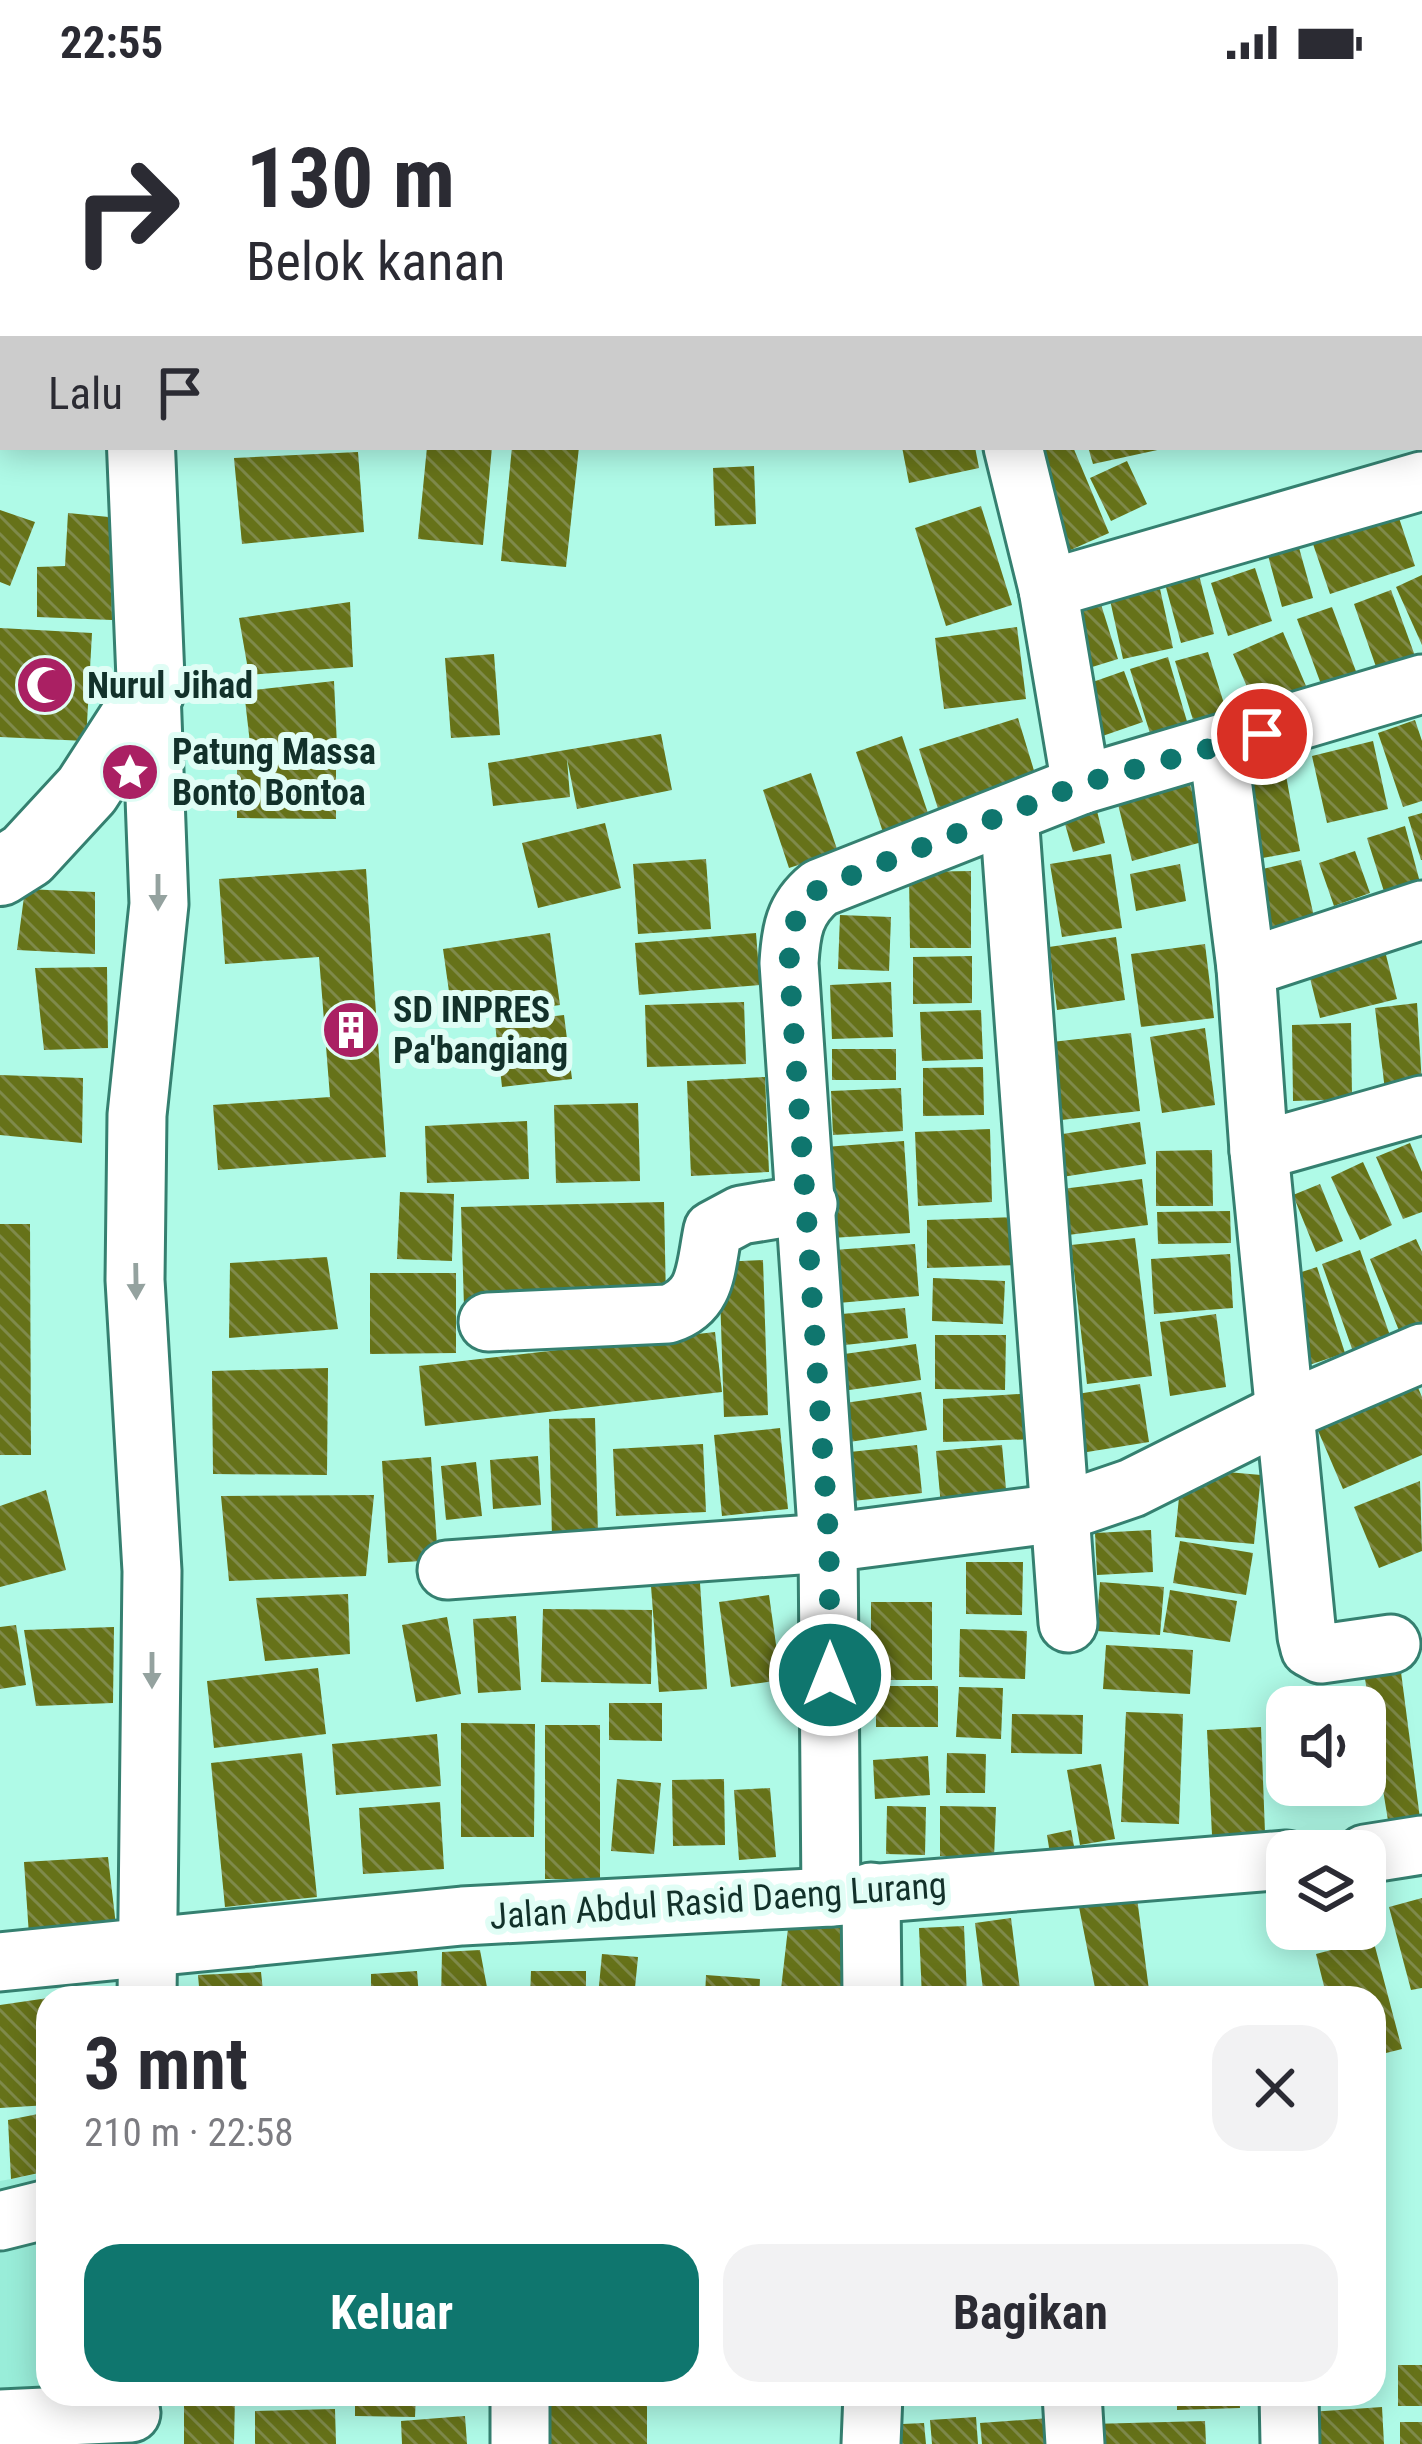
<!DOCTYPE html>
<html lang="id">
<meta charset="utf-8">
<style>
body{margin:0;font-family:"Roboto Condensed",sans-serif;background:#f2f2f3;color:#2b2b33;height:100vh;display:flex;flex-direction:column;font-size:45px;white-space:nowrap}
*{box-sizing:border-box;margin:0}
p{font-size:39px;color:#7c7c81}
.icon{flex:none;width:66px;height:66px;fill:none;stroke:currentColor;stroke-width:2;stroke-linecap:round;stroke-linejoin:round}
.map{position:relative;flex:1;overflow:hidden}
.drawer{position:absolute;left:36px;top:1902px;width:1350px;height:420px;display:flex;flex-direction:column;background:#fff;border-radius:36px;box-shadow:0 6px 30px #0003}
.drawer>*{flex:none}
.guide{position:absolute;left:0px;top:0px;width:1422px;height:366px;box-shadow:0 6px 30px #0003;background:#fff;color:#2b2b33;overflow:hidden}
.tools{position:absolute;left:1266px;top:1602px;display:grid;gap:24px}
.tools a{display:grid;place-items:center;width:120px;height:120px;border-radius:24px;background:#fff;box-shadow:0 6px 30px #0003;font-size:60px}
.pin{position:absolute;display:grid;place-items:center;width:102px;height:102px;color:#fff;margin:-51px;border:6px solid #fff;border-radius:50%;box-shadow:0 3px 12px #0007}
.me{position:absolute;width:132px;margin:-66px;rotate:0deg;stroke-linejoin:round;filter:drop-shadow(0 0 9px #0008)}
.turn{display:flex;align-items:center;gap:42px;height:252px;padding:0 48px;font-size:54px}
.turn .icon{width:156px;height:156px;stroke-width:2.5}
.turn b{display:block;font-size:84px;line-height:102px}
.then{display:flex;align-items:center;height:114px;padding:0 48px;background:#0003;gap:24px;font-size:45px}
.round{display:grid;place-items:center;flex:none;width:126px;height:126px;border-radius:36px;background:#f2f2f3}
.overview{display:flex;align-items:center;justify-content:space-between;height:204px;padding:0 48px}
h1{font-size:72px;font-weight:700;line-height:90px}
.button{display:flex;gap:24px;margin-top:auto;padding:24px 48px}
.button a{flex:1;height:138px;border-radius:36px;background:#0f766e;color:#fff;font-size:48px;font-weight:700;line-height:138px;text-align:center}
.button a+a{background:#f2f2f3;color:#2b2b33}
.status{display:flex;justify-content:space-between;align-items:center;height:84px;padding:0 60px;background:#fff;direction:ltr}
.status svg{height:33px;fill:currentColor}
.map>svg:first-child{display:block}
.built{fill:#99edd9}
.building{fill:url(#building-back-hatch)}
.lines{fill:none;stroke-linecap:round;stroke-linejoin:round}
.minor-casing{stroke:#358070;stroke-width:63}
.major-casing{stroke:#358070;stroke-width:72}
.minor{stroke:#fff;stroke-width:57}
.major{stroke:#fff;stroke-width:66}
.oneway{fill:#94a29f}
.route{stroke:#0f766e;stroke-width:21;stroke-dasharray:0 37.8}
.labels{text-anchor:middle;stroke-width:12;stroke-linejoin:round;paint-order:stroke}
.poi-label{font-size:36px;font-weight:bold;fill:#12312a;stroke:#e0fdf5;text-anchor:start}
.street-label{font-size:36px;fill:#12312a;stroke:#e0fdf5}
</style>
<div class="status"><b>22:55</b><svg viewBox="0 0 49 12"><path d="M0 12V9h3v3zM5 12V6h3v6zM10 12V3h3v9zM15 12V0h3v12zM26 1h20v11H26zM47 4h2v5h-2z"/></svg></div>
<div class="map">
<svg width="1422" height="2360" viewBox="0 0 1422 2360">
<defs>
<pattern id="building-back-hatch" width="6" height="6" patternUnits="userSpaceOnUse" patternTransform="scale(3)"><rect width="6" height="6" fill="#667219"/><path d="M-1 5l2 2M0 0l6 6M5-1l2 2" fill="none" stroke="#7f8a4b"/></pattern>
</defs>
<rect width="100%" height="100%" fill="#affae7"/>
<polygon class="built" points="48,2088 48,2310 0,2360 0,2097"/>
<g class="building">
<polygon points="427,363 492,363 483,461 418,455"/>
<polygon points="512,363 579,363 566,483 501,477"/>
<polygon points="902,363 975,363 979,384 909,399"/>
<polygon points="1022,363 1073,363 1109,449 1066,468"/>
<polygon points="1088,363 1162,363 1162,365 1093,380"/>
<polygon points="358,368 364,448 242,460 234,374"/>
<polygon points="1127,377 1147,420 1111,437 1090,394"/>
<polygon points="754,382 756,440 715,442 713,384"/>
<polygon points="981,422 1012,521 946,542 915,444"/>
<polygon points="0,426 35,438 10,502 0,498"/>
<polygon points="1397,428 1415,482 1330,510 1312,457"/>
<polygon points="68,429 119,434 121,478 111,479 112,536 37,533 37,483 65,482"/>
<polygon points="1298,460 1313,514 1282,523 1267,468"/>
<polygon points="1255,484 1272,537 1228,552 1211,499"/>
<polygon points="1198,487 1214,550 1181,559 1164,496"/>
<polygon points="1422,491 1422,561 1396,503"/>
<polygon points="1160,505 1173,564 1123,575 1110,516"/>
<polygon points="1391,506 1419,583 1381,597 1354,520"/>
<polygon points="1099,514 1118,575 1076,588 1057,527"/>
<polygon points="350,518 353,583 249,591 239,534"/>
<polygon points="1332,523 1360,598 1325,611 1297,535"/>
<polygon points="1017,543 1026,615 944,625 935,554"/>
<polygon points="0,544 92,549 86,657 0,653"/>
<polygon points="1283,548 1309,609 1259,631 1233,570"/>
<polygon points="1208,568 1230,639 1197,649 1175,577"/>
<polygon points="494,570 500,651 451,654 445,574"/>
<polygon points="1168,573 1191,651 1154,662 1130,585"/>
<polygon points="1124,587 1143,638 1088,657 1070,606"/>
<polygon points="334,597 337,662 251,668 244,607"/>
<polygon points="1018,634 1039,703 941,734 919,665"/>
<polygon points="1415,636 1422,657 1422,717 1403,723 1378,649"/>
<polygon points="661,650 672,706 577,725 567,675 570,713 493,722 488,679"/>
<polygon points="902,652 935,750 889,766 856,668"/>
<polygon points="1373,657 1388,725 1327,739 1312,672"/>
<polygon points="336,675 336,735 237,734 237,684"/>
<polygon points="1284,681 1300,767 1252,776 1235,690"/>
<polygon points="811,689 838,768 789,784 763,706"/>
<polygon points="1189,697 1206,757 1132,777 1117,716"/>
<polygon points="1096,723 1105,759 1073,768 1063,733"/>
<polygon points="1422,729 1422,776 1421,776 1408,733"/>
<polygon points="605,739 621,804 538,824 522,759"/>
<polygon points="1405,742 1422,806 1387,817 1367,754"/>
<polygon points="1355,767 1370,809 1334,822 1319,779"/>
<polygon points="1111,770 1122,844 1062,853 1050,780"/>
<polygon points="706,775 711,845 638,850 633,780"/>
<polygon points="1301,776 1315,837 1260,850 1246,789"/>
<polygon points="1180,780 1186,817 1136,827 1130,790"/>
<polygon points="366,785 386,1073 218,1086 213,1021 330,1013 319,873 225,880 219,795"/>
<polygon points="971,787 971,864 910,864 909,788"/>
<polygon points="25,805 95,808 95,870 17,866"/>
<polygon points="840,831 891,833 889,887 838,885"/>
<polygon points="550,849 560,921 453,936 443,865"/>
<polygon points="756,849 760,901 639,911 635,859"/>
<polygon points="1116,853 1125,916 1057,926 1049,863"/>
<polygon points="1383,859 1397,915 1320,934 1306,878"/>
<polygon points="1205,860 1214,934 1141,943 1131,870"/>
<polygon points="972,872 972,919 913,920 913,873"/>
<polygon points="107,883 108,964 44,966 35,884"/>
<polygon points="891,898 893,953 832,955 830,901"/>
<polygon points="744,918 746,980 647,983 645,921"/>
<polygon points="1417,919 1422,1001 1385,1006 1375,924"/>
<polygon points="981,926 983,975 922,977 920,928"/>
<polygon points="564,931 572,995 502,1003 495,939"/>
<polygon points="1351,939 1352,1015 1293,1017 1292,941"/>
<polygon points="1205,944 1215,1021 1162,1029 1150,953"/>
<polygon points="1131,949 1140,1027 1061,1036 1052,958"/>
<rect x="832" y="965" width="64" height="31"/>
<polygon points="983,983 984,1031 923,1032 923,984"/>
<polygon points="0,991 83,994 82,1059 0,1051"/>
<polygon points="765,993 769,1088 691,1092 687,997"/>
<polygon points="901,1004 903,1047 833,1051 831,1007"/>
<polygon points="638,1019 640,1097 556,1099 554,1021"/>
<polygon points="527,1037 529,1095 427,1099 425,1042"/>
<polygon points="1140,1038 1146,1080 1062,1093 1056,1051"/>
<polygon points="990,1045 992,1118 918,1122 915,1048"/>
<polygon points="904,1057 910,1149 831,1154 825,1063"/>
<polygon points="1410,1059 1422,1088 1422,1128 1403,1135 1376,1073"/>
<polygon points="1212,1066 1213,1122 1156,1122 1156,1067"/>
<polygon points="1363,1078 1392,1141 1360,1156 1331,1093"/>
<polygon points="1142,1095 1148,1141 1068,1151 1062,1105"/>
<polygon points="1320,1100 1343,1157 1316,1168 1293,1111"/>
<polygon points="400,1108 454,1110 452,1177 397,1175"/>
<polygon points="664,1118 666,1217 464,1223 461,1123"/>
<polygon points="1230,1127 1231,1159 1158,1160 1157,1128"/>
<polygon points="1017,1133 1019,1181 927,1184 927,1136"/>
<polygon points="0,1140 30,1140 31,1371 0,1371"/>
<polygon points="1135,1154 1152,1292 1087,1300 1071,1161"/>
<polygon points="1416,1155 1422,1168 1422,1240 1400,1249 1370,1175"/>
<polygon points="915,1160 919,1212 838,1219 834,1166"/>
<polygon points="1360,1166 1394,1263 1356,1276 1322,1180"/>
<polygon points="1230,1170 1233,1224 1154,1230 1151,1175"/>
<polygon points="327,1173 338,1245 229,1254 230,1179"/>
<polygon points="763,1176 768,1331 724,1333 719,1178"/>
<polygon points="1317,1183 1345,1269 1303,1283 1274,1197"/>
<polygon points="370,1189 456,1189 456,1269 370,1270"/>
<polygon points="933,1194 1005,1197 1003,1240 932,1237"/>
<polygon points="905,1224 908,1254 845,1261 842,1230"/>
<polygon points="1216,1230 1226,1303 1170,1312 1160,1238"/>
<polygon points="715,1248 722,1308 425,1342 419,1282"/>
<polygon points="935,1251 1006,1251 1005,1306 935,1305"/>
<polygon points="916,1260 921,1296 842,1307 837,1271"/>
<polygon points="328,1284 327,1391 213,1390 212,1287"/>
<polygon points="1410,1285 1422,1313 1422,1371 1343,1405 1310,1328"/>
<polygon points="1140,1300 1149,1358 1081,1369 1071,1311"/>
<polygon points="921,1308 927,1346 843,1359 838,1320"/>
<polygon points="1033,1309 1037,1355 943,1358 943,1315"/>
<polygon points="595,1334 598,1451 552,1452 549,1335"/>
<polygon points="780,1344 788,1425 722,1432 714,1351"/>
<polygon points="703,1360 706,1428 616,1432 613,1365"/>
<polygon points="917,1361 922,1409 845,1418 840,1369"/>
<polygon points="1002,1361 1007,1416 941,1422 936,1367"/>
<polygon points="538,1372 541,1421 493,1425 490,1376"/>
<polygon points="431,1373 438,1476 388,1479 382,1377"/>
<polygon points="476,1378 482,1432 446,1436 441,1382"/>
<polygon points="1182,1384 1261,1391 1254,1460 1175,1453"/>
<polygon points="1420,1397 1422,1467 1379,1484 1354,1423"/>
<polygon points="46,1406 66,1486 0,1503 0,1422"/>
<polygon points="374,1411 366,1492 229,1497 221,1412"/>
<polygon points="1151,1446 1153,1488 1097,1491 1095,1449"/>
<polygon points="1180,1457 1253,1469 1246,1511 1173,1499"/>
<polygon points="966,1478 1023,1478 1022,1531 966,1530"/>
<polygon points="1100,1498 1164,1503 1160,1551 1096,1547"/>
<polygon points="700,1499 707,1605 659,1608 651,1502"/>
<polygon points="1170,1506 1237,1517 1230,1558 1163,1548"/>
<polygon points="348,1510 350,1570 265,1577 256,1514"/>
<polygon points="769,1511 781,1596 731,1603 719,1518"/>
<rect x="871" y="1518" width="61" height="78"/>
<polygon points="543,1525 652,1526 651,1600 541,1598"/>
<polygon points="516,1532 521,1606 478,1609 473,1535"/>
<polygon points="447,1533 461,1610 416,1618 402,1541"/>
<polygon points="16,1541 26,1601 0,1605 0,1543"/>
<polygon points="114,1543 113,1619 36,1622 24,1546"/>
<polygon points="960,1545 1027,1547 1025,1595 959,1593"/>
<polygon points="1106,1561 1193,1566 1190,1610 1103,1605"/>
<polygon points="318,1584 326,1650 214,1664 207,1597"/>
<polygon points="1401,1588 1422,1750 1391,1755 1365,1595"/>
<rect x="876" y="1602" width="62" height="41"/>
<polygon points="959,1603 1003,1604 1001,1655 956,1653"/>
<polygon points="1362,1615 1363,1623 1314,1623 1314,1620"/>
<polygon points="609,1619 662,1619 662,1657 609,1656"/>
<polygon points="1287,1622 1287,1701 1280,1702 1272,1624"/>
<polygon points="1126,1628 1183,1630 1179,1740 1121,1738"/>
<polygon points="1012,1630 1083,1631 1082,1670 1011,1669"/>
<polygon points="461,1639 535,1640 534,1753 461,1753"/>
<rect x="545" y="1641" width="55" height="154"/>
<polygon points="1261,1643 1265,1749 1212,1751 1207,1646"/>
<polygon points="437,1650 441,1702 336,1711 332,1660"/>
<polygon points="302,1669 317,1813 225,1823 211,1679"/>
<polygon points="947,1669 986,1670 985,1709 946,1709"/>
<polygon points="928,1672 930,1711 875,1715 873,1676"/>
<polygon points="1101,1680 1115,1755 1080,1761 1067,1686"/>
<polygon points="617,1695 661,1699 654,1770 611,1767"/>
<polygon points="724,1695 725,1761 673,1762 672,1696"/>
<polygon points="770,1704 776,1773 739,1776 734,1706"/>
<polygon points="440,1718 444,1785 363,1790 359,1724"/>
<polygon points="887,1722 926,1723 925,1771 886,1770"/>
<polygon points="940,1722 996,1723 994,1774 940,1772"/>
<polygon points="1071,1746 1077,1778 1052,1782 1047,1751"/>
<polygon points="108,1773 117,1850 30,1866 24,1778"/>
<polygon points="1137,1814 1150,1914 1097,1914 1079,1823"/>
<polygon points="1422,1814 1422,1904 1411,1906 1389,1823"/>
<polygon points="1011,1834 1021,1914 984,1914 975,1839"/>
<polygon points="862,1842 864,1914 780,1914 788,1844"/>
<polygon points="964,1842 967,1914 922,1914 919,1844"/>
<polygon points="1373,1855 1402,1965 1374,1972 1374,1914 1327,1914 1316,1870"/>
<polygon points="480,1866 489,1914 441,1914 442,1868"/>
<polygon points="602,1870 638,1873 634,1914 598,1912"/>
<polygon points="417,1887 419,1914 371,1914 371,1890"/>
<polygon points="531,1887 586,1887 586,1914 530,1914"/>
<polygon points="261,1888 263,1907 320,1903 321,1914 200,1914 198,1891"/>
<polygon points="706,1891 760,1895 759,1914 705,1914"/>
<polygon points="48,1914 48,2021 0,2024 0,1921"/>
<polygon points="48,2028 48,2087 11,2095 8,2036"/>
<rect x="1398" y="2281" width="24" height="41"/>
<polygon points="184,2310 235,2312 234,2360 184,2360"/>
<polygon points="355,2310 416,2310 415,2333 355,2332"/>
<polygon points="440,2310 491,2310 492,2316 441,2321"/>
<polygon points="984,2310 1041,2310 1041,2314 984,2316"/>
<polygon points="1177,2310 1239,2310 1240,2324 1177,2326"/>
<polygon points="1302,2310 1369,2310 1370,2314 1303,2321"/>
<polygon points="647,2320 647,2360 546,2360 546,2321"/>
<polygon points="1382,2323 1384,2360 1313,2360 1310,2328"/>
<polygon points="335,2325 336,2360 255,2360 255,2327"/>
<polygon points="465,2332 467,2360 402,2360 401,2337"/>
<polygon points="976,2333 978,2360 932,2360 930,2336"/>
<polygon points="1050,2334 1051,2360 982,2360 980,2339"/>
<polygon points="1205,2337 1206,2360 1092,2360 1091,2340"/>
<rect x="1400" y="2338" width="22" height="22"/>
<polygon points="924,2339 926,2360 882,2360 881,2341"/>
</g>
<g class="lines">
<g class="minor-casing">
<g id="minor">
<polyline points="918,0 918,3"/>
<polyline points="1013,363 1048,505 1081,701"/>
<polyline points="1048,505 1422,397"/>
<polyline points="1218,664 1246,884 1259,1067 1422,1021"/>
<polyline points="1009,730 1068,1539"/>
<polyline points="1246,884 1422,826"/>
<polyline points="1259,1067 1307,1552 1310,1564 1321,1570 1391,1560"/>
<path d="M488,1238L668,1230C708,1217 705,1184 713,1146L741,1131L808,1120"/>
<path d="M447,1486L828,1459L789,879C791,847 794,825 820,804L1081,701L1422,600"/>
<polyline points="1365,1770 1422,1761"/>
<polyline points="871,1808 872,1914"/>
<polyline points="831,1813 828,1459 1059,1429 1132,1404 1282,1329 1422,1269"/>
<polyline points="0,1878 462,1832 831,1813 1287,1776"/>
<polyline points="147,1914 152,1487 135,1196 137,1031 159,820 151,607"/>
<polyline points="0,2137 48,2125"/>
<polyline points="520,2310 520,2360"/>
<polyline points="1072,2310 1075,2360"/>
<polyline points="1289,2310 1290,2360"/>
<polyline points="0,2335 131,2329"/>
<polyline points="871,2360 873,2310"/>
</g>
</g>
<g class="major-casing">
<g id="major">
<polyline points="214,3 216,0"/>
<polyline points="0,788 27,771 87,706 151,607 141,363"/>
</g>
</g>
<use href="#minor" class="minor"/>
<use href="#major" class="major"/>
</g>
<defs><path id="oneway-solid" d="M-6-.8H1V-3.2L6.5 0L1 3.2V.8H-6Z" transform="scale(3)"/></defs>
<g class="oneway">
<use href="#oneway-solid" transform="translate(158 808) rotate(90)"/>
<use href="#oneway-solid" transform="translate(136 1197) rotate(89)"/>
<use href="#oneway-solid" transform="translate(152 1586) rotate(90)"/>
</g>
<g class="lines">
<path class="route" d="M830,1591L829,1459L789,879C791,847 794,825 820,804L1081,700L1262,650"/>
</g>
<defs>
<g id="mosque-disc" transform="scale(3)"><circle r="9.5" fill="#aa2063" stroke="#e0fdf5"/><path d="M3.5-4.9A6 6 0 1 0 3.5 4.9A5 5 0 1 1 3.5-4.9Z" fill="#fff"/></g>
<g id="sight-disc" transform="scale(3)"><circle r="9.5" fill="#aa2063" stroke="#e0fdf5"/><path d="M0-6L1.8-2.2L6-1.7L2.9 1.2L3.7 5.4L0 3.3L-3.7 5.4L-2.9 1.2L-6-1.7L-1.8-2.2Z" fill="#fff"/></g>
<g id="building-disc" transform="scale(3)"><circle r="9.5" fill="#aa2063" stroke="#e0fdf5"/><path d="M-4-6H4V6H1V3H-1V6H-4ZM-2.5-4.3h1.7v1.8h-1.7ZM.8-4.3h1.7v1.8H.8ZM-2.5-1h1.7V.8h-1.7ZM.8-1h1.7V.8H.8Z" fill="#fff"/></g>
</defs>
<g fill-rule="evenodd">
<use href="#mosque-disc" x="45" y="601"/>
<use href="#sight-disc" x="130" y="688"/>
<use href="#building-disc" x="351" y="946"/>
</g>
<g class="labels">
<g class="poi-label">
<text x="87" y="614">Nurul Jihad</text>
<text x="172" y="680">Patung Massa<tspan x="172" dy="41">Bonto Bontoa</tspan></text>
<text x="393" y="938">SD INPRES<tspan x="393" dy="41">Pa'bangiang</tspan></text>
</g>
<g class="street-label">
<text transform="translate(718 1816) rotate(-4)" y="13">Jalan Abdul Rasid Daeng Lurang</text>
</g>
</g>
</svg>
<div class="tools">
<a><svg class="icon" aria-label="sound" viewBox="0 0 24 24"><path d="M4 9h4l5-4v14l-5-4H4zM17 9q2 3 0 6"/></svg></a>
<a><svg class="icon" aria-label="layers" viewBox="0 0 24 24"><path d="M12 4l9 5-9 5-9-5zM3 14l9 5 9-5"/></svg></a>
</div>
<div class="pin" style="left:1262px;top:650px;background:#d93025"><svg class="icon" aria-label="arrive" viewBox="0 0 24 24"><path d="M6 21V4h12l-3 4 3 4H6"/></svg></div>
<svg class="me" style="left:830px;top:1591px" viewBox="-20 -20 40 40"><circle r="17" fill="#0f766e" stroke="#fff" stroke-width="3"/><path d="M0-11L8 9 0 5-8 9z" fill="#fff"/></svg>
<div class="guide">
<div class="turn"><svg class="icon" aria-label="right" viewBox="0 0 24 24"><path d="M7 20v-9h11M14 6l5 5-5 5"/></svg><div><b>130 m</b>Belok kanan</div></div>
<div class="then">Lalu<svg class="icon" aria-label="arrive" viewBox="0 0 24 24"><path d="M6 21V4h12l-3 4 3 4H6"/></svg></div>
</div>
<section class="drawer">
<div class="overview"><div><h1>3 mnt</h1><p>210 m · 22:58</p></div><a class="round"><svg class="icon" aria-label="close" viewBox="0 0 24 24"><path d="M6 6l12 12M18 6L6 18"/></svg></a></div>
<div class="button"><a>Keluar</a><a>Bagikan</a></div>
</section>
</div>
